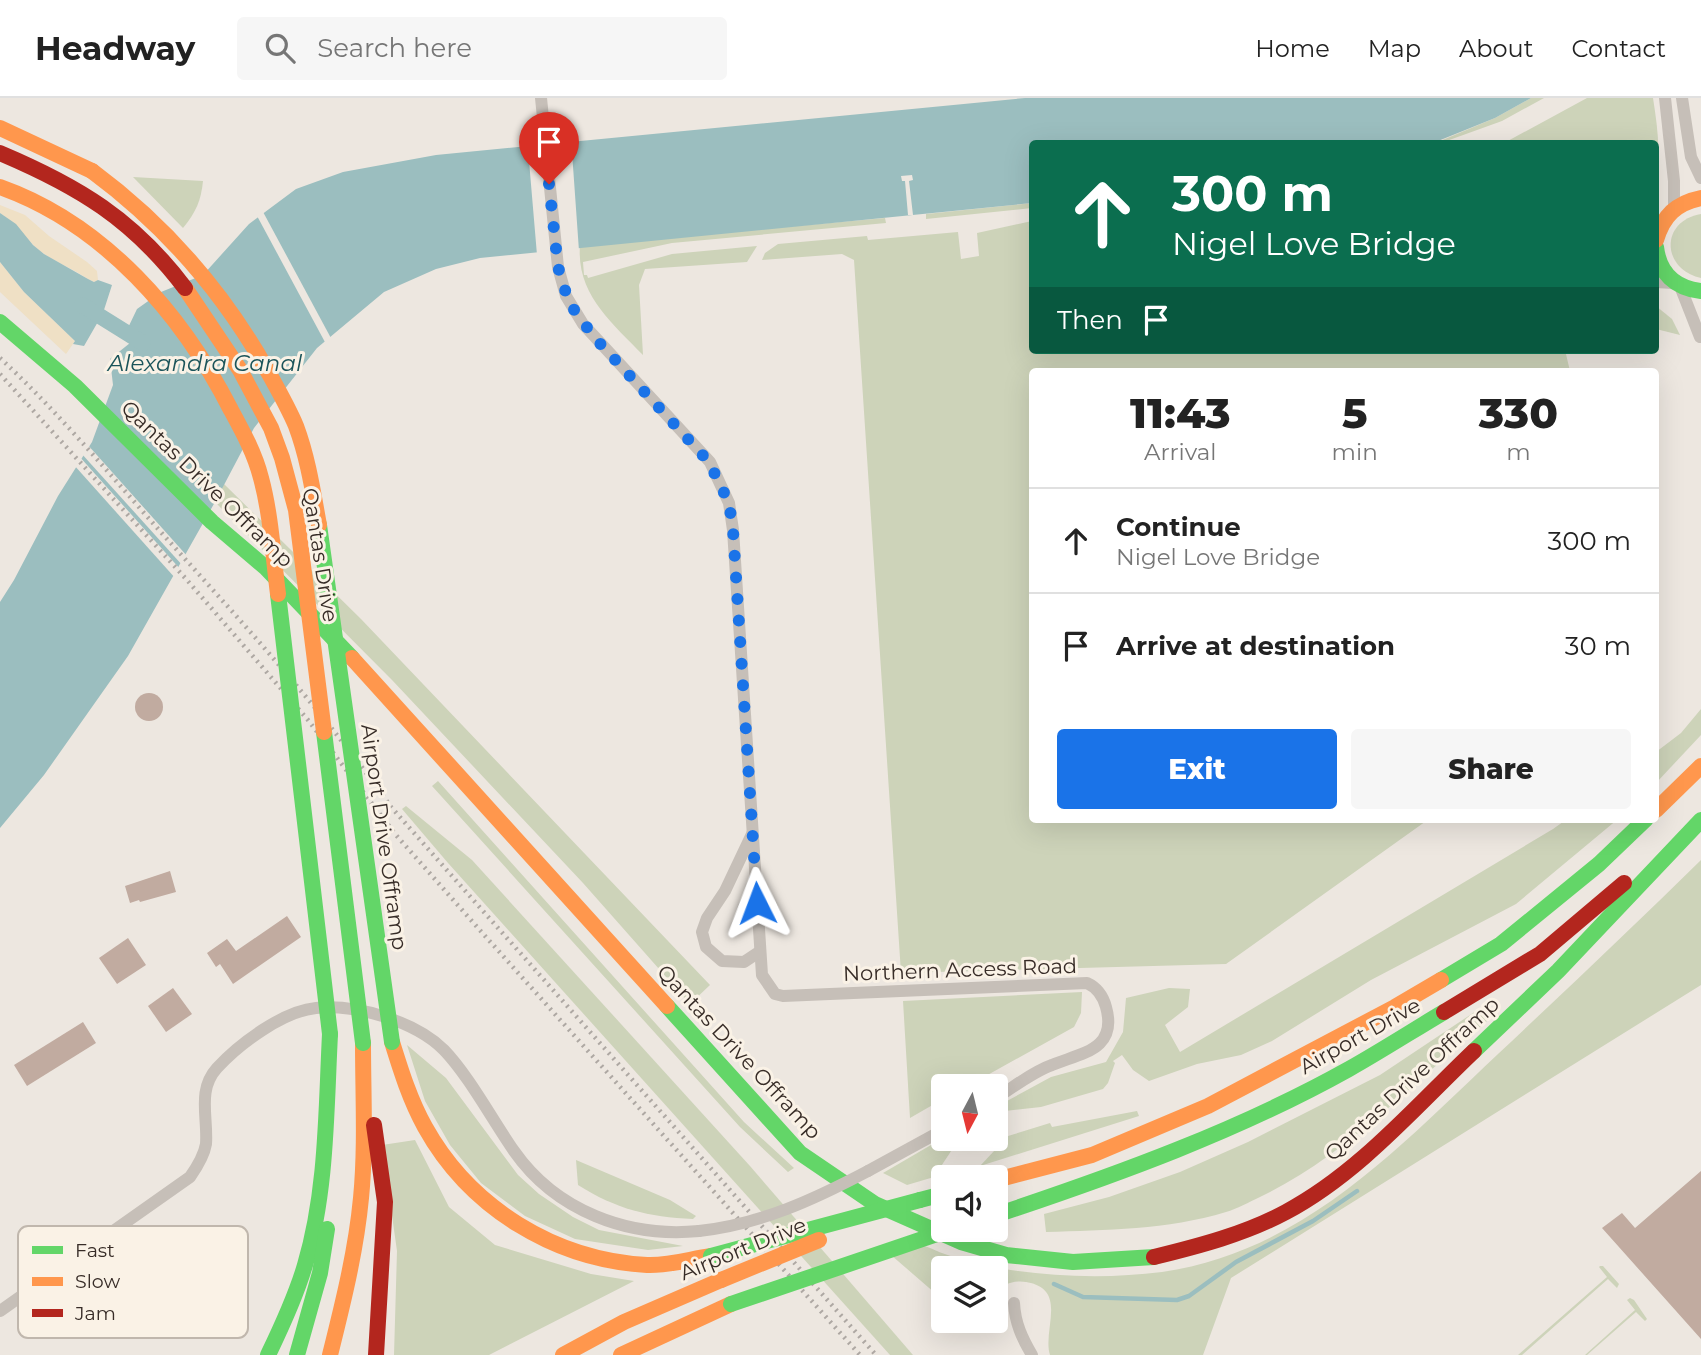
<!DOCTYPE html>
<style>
body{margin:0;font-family:Montserrat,sans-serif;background:#f6f6f6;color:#222;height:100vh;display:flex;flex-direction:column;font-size:26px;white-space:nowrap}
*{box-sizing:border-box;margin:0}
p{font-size:23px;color:#767676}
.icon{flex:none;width:38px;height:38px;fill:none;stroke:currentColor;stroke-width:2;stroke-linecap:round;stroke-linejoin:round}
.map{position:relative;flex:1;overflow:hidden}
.details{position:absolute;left:1029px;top:270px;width:630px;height:455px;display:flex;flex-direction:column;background:#fff;border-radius:7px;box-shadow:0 7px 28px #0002}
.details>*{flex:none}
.guide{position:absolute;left:1029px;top:42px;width:630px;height:214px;border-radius:7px;box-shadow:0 7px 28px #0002;background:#0b6e4f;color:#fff;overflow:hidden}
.needle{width:46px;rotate:187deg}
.controls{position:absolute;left:931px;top:976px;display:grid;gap:14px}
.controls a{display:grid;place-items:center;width:77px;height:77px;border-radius:7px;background:#fff;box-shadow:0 7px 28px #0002;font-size:35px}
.pin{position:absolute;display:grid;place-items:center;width:60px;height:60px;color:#fff;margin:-72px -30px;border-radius:50% 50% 50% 0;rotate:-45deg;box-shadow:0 0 7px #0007}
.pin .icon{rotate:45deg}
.me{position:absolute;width:77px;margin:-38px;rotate:357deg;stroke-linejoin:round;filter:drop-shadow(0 0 5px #0008)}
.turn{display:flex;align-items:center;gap:24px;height:147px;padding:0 28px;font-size:32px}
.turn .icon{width:91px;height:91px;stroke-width:2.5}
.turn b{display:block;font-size:49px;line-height:60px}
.then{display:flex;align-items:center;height:66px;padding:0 28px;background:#0003;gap:14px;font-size:26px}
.eta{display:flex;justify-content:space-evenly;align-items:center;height:119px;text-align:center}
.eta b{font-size:42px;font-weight:800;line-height:49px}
.primary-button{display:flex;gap:14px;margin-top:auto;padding:14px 28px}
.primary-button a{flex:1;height:80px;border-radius:7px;background:#1a73e8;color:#fff;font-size:28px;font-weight:800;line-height:80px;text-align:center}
.primary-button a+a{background:#f6f6f6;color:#222}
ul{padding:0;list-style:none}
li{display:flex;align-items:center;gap:21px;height:105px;padding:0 28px;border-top:2px solid #e0e0e0}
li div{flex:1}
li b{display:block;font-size:26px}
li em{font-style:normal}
header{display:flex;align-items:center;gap:42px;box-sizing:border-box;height:98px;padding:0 35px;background:#fff;border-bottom:2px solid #e0e0e0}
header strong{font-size:33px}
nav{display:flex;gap:38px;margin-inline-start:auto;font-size:24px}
.search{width:490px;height:63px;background:#f6f6f6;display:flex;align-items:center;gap:18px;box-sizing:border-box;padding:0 24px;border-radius:7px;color:#767676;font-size:26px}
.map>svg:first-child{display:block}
.green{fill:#cdd3b9}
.sand{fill:#efe0c5}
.water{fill:#9bbebf}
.pier{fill:#ede7e0}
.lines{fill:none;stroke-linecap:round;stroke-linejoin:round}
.stream{stroke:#9bbebf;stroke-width:4.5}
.canal{stroke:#9bbebf;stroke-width:16}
.building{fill:#c1aba0}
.street{stroke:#c6bfb8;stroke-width:12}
.fast{stroke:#63d668;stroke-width:16}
.slow{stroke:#ff974d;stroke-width:16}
.jam{stroke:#b3261e;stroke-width:16}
.rail{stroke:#aea8a3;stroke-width:4.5;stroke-dasharray:2 5;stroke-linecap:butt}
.street-bridge{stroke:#c6bfb8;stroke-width:12}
.fast-bridge{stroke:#63d668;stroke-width:16}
.slow-bridge{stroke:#ff974d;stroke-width:16}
.jam-bridge{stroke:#b3261e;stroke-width:16}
.route{stroke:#1a73e8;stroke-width:12;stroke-dasharray:0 21.6}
.labels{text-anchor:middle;stroke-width:6;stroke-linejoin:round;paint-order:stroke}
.street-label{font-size:21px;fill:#372c27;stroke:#faf2e6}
.water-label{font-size:23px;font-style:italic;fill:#1b545a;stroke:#faf2e6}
.key{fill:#faf2e6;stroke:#c0b7ad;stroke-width:2}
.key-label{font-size:19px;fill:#372c27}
</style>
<header>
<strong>Headway</strong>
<div class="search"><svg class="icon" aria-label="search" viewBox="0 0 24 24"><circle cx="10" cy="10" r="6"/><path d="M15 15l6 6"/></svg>Search here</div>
<nav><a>Home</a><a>Map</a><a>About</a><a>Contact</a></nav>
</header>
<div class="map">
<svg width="1701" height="1257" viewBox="0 0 1701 1257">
<rect width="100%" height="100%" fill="#ede7e0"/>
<g class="green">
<polygon points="1531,0 1544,0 1502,23 1441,45 1433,46 1495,20"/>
<path d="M1587,0H1653C1657,26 1661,52 1656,78V46L1504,45Z"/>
<path d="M133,79L203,83C201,103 196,114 183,130Z"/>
<polygon points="1032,105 1032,110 926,121 926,116"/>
<path d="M1701,116V180C1661,171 1660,123 1701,116Z"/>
<path d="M885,120L886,125L672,145L583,164L584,177H587L588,180L672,156L757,148L747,164L645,171L639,187L643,257C612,225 576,196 580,147Z"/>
<polygon points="1032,123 1032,252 1565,252 1570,273 1032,273 1032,721 1429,721 1226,866 901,875 854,162 842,156 762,162 765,155 778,146 867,138 868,142 958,134 961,161 979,158 977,135"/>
<polygon points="1656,208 1672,221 1680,237 1656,231"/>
<polygon points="224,386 361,521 710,887 690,906 583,785 392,582 215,404"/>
<polygon points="1701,611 1701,637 1656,685 1656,654 1681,635"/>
<polygon points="438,683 744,1024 794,1070 788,1074 740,1029 432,688"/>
<polygon points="406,708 472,762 750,1068 913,1257 890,1257 448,765 402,711"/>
<polygon points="1567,721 1618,721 1516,806 1371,882 1272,943 1241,957 1197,966 1149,983 1133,972 1122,957 1113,963 1115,965 1108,985 1103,991 1041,1009 1005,1013 1007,1003 1051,979 1106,964 1123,934 1126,900 1169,890 1190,891 1188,909 1165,927 1180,954 1553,731"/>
<path d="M1701,762V887L1231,1180L1203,1257H1050C1042,1232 1069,1191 1026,1184C1015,1182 1004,1186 996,1193V1171H943V1202L891,1157C900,1154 912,1148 922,1148C928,1148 936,1153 942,1155C958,1161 975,1166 993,1169C1047,1179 1107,1181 1162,1174C1304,1153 1398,1050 1498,956C1566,892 1634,828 1701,762Z"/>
<polygon points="1082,894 1081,915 1074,929 966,989 943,989 943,1001 910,1020 903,903"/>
<path d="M1479,911L1487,923C1415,983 1346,1058 1260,1099C1249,1104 1237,1111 1226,1114C1167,1132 1106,1132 1046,1134L1044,1116L1109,1099L1180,1074L1248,1044L1380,977Z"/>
<polygon points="407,947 446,980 518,1077 539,1096 573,1119 599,1132 683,1148 648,1152 575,1141 525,1118 481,1085 450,1047 425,1003"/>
<polygon points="1137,1013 1139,1018 980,1068 1008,1038 1050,1025 1052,1029"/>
<polygon points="943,1040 959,1041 934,1079 907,1087 883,1075"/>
<polygon points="415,1042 449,1109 495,1147 591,1176 634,1183 489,1257 394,1257 397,1153 382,1047"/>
<path d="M576,1062L670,1102L696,1118L693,1121C648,1119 616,1111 578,1087Z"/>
<polygon points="1600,1168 1603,1168 1619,1186 1617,1190 1608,1181 1522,1257 1518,1257 1607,1179 1599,1169"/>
<polygon points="1630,1200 1634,1202 1647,1221 1645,1223 1636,1214 1587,1257 1585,1257 1635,1212 1627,1202"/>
</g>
<g class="sand">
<path d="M0,107L25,117L49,138L87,164L97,173L98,182L94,184L88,181C73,171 55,164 40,153C25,140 18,127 0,115Z"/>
<polygon points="0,164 24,194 75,243 66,256 0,194"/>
</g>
<g class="water">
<polygon points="1025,0 1531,0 1495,20 1433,45 1032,46 1032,105 480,160 436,171 384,194 317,250 254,330 215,404 128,558 44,677 0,730 0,504 14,482 58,398 92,344 113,287 110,261 130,245 126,234 137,211 161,194 203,177 249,126 296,91 343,74 436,57"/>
<polygon points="0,115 16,126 33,147 44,156 88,181 94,184 98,182 112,187 103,215 84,248 73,246 75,243 24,194 0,164"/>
</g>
<g class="pier">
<polygon points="571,40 579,153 537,157 528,51 526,45"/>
<polygon points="912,77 913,82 909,83 913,117 908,117 905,83 902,83 901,78"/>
<polygon points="262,112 332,242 326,246 256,116"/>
<polygon points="87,346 188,459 183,468 81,355"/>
<polygon points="79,358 181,472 176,481 74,367"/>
</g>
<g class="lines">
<polyline class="stream" points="1054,1186 1083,1199 1177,1202 1189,1198 1236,1164 1313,1123 1357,1093"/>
<polyline class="canal" points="82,207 143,245"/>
</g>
<g class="building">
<circle cx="149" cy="609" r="14"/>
<polygon points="170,773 176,794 140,804 139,802 130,805 125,788"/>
<polygon points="287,818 301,839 233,886 220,866 216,869 207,855 227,841 236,853"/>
<polygon points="128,840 146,867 117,886 99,860"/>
<polygon points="173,890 192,916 166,934 148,908"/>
<polygon points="83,924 96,945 27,988 14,967"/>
<polygon points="1701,1073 1701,1241 1602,1130 1622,1115 1635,1130"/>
</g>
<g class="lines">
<g class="street">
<path d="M541,0L558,169L566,198L583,226L710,364L729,405L733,432L762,877L775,896L783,898L1087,885C1098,890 1103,898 1106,909C1118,952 1081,955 1052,967C1032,974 1014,989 996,1000"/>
<polyline points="1665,0 1674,83 1674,110"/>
<polyline points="1682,0 1691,59 1701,80"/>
<polyline points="1656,184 1673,185"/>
<polyline points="1680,188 1700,239"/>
<polyline points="752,736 725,793 707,820 702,834 706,849 722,863 744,864 759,854"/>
<polyline points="868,1073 943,1032"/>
<path d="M1014,1205C1015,1225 1022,1240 1032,1257"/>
<path d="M0,1213L190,1079C197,1069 204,1058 206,1046C208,1019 197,992 217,970C239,946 283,913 316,910C356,906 415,923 444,952C469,978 493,1023 514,1053C556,1113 628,1140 699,1133"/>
</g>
<g class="fast">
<path d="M1656,149C1659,175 1675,190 1701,193"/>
<polyline points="0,224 75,288 212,424 266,470 352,560"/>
<polyline points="1441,882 1501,846 1599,766 1646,721"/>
<polyline points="667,908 800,1055 875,1106 961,1144 1006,1157 1073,1164 1154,1159"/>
<polyline points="1474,953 1558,873 1701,722"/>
<polyline points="920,1102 943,1096"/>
<path d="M996,1117C1116,1077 1238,1033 1349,971C1381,953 1412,933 1444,914"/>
<path d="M268,1257C282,1228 296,1198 305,1167C327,1093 326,1013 330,936"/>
<polyline points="297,1257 320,1175 327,1131"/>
</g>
<g class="slow">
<polyline points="0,30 92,73"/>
<path d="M1656,142C1663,118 1676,105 1701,100"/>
<polyline points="352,560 667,908"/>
<polyline points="1656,712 1701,668"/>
<path d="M392,944C401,973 410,1002 425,1029C470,1110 555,1162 647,1167C669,1168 690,1161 711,1158"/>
<polyline points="996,1082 1092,1057 1208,1008 1395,909 1441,882"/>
<path d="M330,1257C343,1205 356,1153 361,1100C366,1049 363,997 363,945"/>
<polyline points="563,1257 624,1224 721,1182"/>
<polyline points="621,1257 731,1206"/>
</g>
<g class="jam">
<polyline points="1444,914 1540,856 1624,785"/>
<polyline points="374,1027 385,1104 376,1257"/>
<path d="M1154,1159C1199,1148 1245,1136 1286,1114C1359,1075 1415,1009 1474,953"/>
</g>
<g class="rail">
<path d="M0,260C57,313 107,373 159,432C239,521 322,611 391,709L876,1257"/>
<polyline points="0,276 187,482 308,622 396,737 486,839 860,1257"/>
</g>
<path class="street-bridge" d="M699,1133C761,1126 813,1102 868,1073"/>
<g class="fast-bridge">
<polyline points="319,427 392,944"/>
<polyline points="278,496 330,936"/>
<polyline points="324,634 363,945"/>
<polyline points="711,1158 920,1102"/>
<polyline points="731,1206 949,1132"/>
</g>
<g class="slow-bridge">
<path d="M92,73C165,127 222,192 267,272C277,290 288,309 296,328C308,360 313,394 319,427"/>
<path d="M0,89C104,126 182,216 231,312C243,334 255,356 261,380C271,417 273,457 278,496"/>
<polyline points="185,190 240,272 271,330 282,360 296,412 324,634"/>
<polyline points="721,1182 819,1142"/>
</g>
<path class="jam-bridge" d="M0,55C78,88 133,121 185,190"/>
</g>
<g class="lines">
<polyline class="route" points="549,86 558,169 569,205 595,240 709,364 729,405 733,432 757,805"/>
</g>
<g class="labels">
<g class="street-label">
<text transform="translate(207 386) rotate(44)" y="7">Qantas Drive Offramp</text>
<text transform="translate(320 457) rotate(81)" y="7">Qantas Drive</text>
<text transform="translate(384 739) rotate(82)" y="7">Airport Drive Offramp</text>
<text transform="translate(960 872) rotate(-2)" y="7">Northern Access Road</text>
<text transform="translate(1360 938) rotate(-29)" y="7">Airport Drive</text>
<text transform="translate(739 954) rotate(47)" y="7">Qantas Drive Offramp</text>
<text transform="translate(1412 981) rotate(-43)" y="7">Qantas Drive Offramp</text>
<text transform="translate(743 1151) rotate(-22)" y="7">Airport Drive</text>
</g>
<g class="water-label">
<text x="205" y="273">Alexandra Canal</text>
</g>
</g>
<rect x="18" y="1128" width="230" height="112" rx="10" class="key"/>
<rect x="32" y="1148" width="31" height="8" fill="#63d668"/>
<rect x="32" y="1179" width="31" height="9" fill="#ff974d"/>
<rect x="32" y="1211" width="31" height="8" fill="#b3261e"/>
<g class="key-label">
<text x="75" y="1159">Fast</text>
<text x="75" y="1190">Slow</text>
<text x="75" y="1222">Jam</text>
</g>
</svg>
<div class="controls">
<a><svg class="needle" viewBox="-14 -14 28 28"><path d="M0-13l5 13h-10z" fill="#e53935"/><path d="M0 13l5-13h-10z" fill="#767676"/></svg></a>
<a><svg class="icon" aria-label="sound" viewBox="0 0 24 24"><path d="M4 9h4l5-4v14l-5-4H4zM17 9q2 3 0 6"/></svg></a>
<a><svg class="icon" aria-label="layers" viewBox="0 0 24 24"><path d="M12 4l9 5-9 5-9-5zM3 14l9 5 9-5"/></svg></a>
</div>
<div class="pin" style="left:549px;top:86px;background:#d93025"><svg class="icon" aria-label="arrive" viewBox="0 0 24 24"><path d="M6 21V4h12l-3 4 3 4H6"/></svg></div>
<svg class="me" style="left:757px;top:805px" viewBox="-20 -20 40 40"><path d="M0-17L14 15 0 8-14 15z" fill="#1a73e8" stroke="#fff" stroke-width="4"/></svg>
<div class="guide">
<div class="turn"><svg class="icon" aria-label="ahead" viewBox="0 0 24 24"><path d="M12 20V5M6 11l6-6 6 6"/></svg><div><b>300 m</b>Nigel Love Bridge</div></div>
<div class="then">Then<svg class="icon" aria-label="arrive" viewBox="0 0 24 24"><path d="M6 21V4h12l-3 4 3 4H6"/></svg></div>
</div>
<section class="details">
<div class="eta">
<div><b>11:43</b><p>Arrival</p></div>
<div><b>5</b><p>min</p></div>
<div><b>330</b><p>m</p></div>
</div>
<ul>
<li><svg class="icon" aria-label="ahead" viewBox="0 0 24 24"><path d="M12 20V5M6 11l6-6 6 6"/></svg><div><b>Continue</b><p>Nigel Love Bridge</p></div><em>300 m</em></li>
<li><svg class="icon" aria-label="arrive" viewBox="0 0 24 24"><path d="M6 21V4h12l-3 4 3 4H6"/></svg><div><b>Arrive at destination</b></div><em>30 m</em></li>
</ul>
<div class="primary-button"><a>Exit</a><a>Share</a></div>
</section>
</div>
